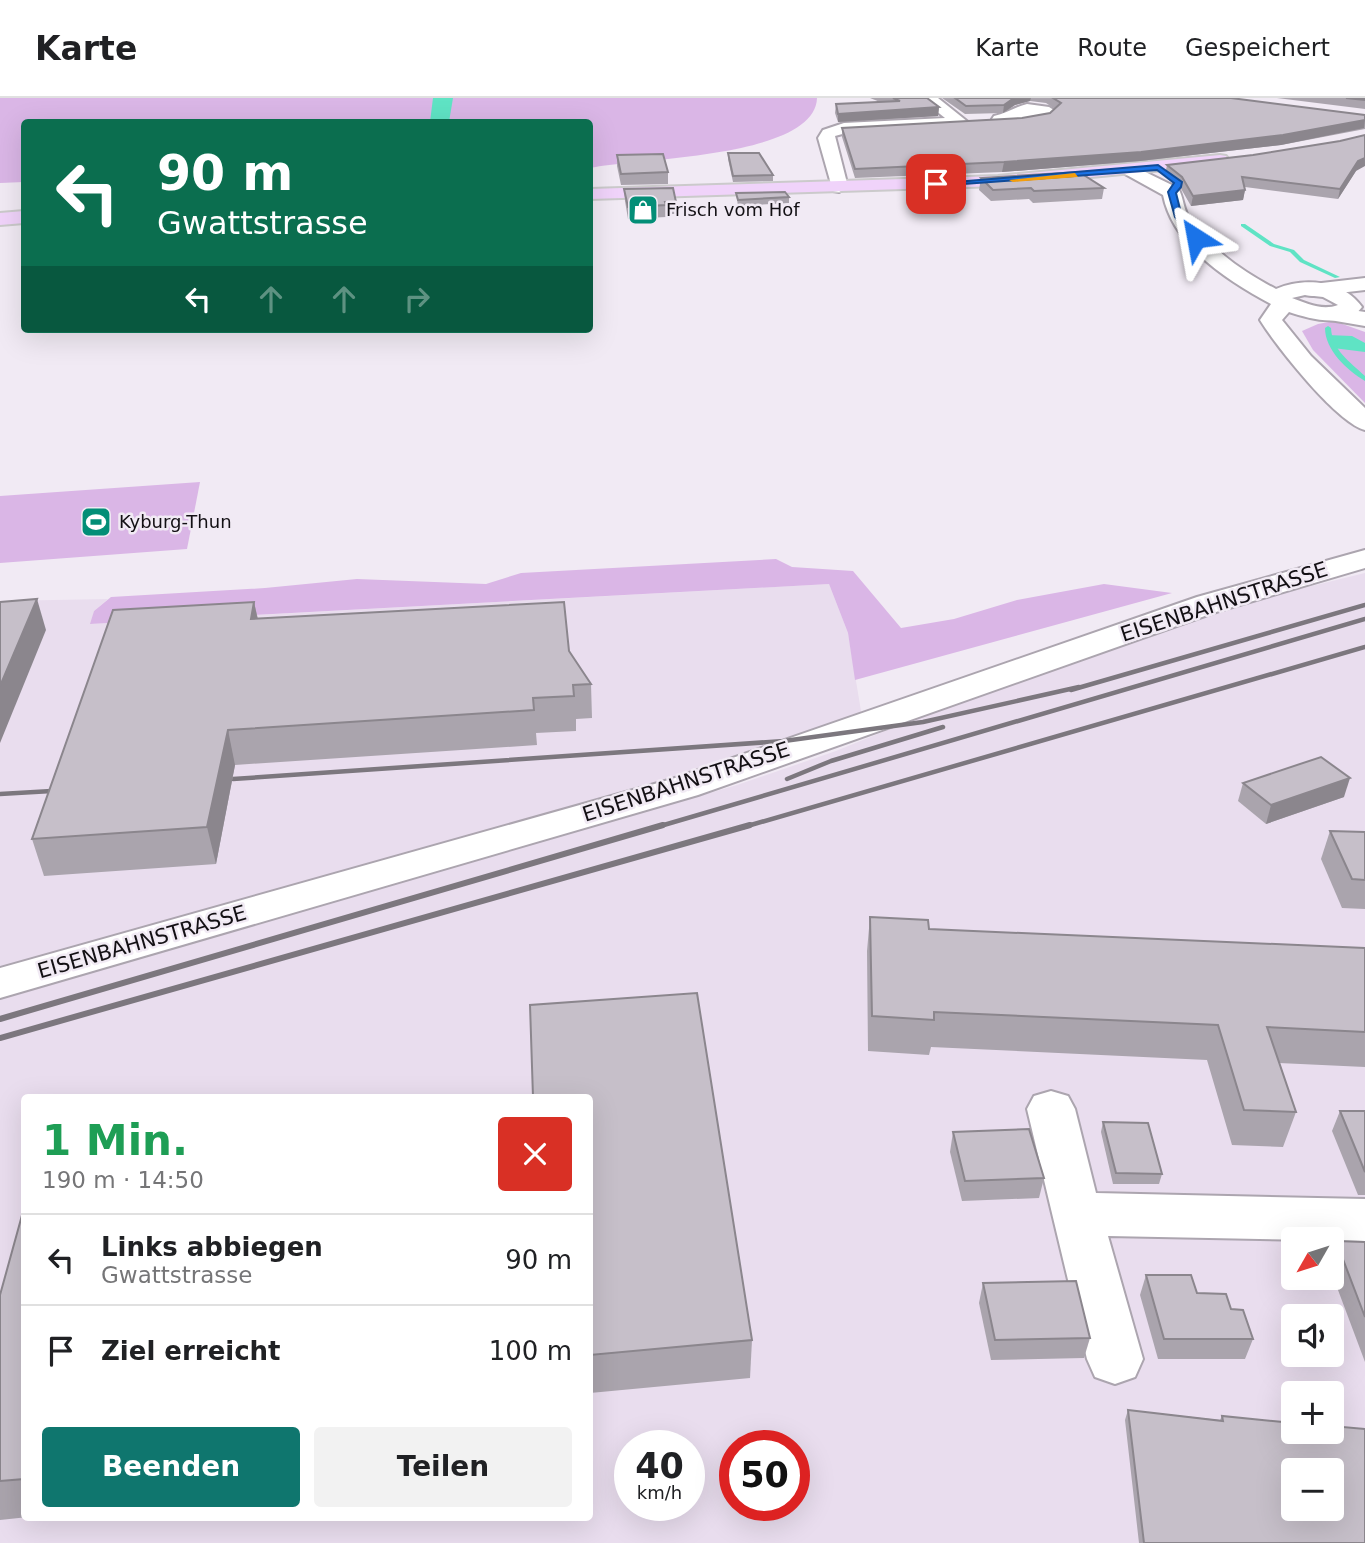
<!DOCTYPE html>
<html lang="de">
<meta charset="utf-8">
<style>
body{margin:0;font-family:"DejaVu Sans",sans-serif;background:#f2f2f2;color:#202124;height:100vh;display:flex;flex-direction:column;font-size:26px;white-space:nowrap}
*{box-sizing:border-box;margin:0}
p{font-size:23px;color:#757577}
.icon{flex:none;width:38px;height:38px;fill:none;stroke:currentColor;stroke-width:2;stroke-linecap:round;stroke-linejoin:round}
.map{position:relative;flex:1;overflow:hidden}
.sheet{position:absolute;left:21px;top:996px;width:572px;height:427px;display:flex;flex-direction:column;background:#fff;border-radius:7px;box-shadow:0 7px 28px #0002}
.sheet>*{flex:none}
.hud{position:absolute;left:21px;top:21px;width:572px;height:214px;border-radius:7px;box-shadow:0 7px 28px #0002;background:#0b6e4f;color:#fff;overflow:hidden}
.needle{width:46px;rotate:231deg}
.controls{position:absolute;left:1281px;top:1129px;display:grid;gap:14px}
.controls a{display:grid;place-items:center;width:63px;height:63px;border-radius:7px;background:#fff;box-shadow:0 7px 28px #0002;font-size:35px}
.speed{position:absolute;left:614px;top:1332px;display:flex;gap:14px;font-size:35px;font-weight:700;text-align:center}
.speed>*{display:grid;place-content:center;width:91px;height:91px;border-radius:50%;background:#fff;box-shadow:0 7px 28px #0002;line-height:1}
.speed small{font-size:18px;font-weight:400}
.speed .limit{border:10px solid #d22;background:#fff;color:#111}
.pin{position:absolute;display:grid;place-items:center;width:60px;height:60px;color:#fff;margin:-30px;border-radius:14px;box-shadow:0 4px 10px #0006}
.me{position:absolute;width:77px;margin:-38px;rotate:326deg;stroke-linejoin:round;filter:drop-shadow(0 0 5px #0008)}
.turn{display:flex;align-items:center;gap:24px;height:147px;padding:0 21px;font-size:32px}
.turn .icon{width:91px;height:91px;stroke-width:2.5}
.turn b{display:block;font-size:49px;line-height:60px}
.lanes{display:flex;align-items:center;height:66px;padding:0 21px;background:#0003;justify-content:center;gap:35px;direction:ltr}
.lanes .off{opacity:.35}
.round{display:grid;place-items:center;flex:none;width:74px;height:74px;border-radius:7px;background:#f2f2f2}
.head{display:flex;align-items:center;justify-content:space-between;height:119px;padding:0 21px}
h1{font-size:42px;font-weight:600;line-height:52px;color:#1e9e55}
.action{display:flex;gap:14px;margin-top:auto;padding:14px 21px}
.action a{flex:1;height:80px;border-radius:7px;background:#0f766e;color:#fff;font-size:28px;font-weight:600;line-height:80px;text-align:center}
.action a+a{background:#f2f2f2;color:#202124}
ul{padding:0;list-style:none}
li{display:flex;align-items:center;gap:21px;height:91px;padding:0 21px;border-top:2px solid #e0e0e0}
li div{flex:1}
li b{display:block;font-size:26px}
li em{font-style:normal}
header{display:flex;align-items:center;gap:42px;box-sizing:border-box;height:98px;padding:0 35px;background:#fff;border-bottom:2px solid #e0e0e0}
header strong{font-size:33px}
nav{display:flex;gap:38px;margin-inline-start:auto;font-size:24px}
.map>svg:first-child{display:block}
.built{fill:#e9ddee;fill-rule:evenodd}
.green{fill:#dab6e6}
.water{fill:#5fe3c4}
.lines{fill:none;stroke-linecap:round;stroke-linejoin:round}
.stream{fill:#5fe3c4;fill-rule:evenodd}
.minor-casing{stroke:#aca5af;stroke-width:4}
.secondary-casing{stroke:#aca5af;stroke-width:4}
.primary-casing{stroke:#cbcacb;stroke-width:4}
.minor{fill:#fff;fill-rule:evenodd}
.secondary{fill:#fff;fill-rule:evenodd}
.primary{fill:#f0d3fa;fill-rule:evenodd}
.rail-far1{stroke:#7c777e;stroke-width:4.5}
.rail{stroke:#7c777e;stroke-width:6}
.wall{fill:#aaa4ad}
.shaded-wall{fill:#8b868d}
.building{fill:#c6bfc9;stroke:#8b868d;stroke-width:2;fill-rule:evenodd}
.route{fill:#1a73e8;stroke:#114b97;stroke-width:2}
.slow{fill:#f59e0b}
.labels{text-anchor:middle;stroke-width:5;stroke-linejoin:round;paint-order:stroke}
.far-poi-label{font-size:18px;fill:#131014;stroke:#f1eaf4;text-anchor:start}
.street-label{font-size:21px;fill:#131014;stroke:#f1eaf4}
</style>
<header>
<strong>Karte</strong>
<nav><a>Karte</a><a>Route</a><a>Gespeichert</a></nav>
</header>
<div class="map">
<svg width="1365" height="1445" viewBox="0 0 1365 1445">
<rect width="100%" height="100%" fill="#f1eaf4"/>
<g class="built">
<path d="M1365,475V1445H0V901L737,687L836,653L973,597L1222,510ZM24,999H590V1419H24ZM1293,1141H1332V1180H1293ZM1293,1218H1332V1256H1293ZM1293,1295H1332V1334H1293ZM630,1348H690V1407H630ZM735,1348H794V1407H735ZM1293,1372H1332V1410H1293Z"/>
<polygon points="829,486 848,535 863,625 0,885 0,503 108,501 94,513 91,526"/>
</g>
<g class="green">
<path d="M0,0H817C815,61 633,60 590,70V24H24V84L0,85Z"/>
<polygon points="1334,223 1365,234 1365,305 1313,252 1302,233 1318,226"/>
<polygon points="200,384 187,451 0,465 0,398"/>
<polygon points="776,461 792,469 853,473 901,530 954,521 1017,502 1104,486 1172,495 855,582 848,535 829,486 90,526 94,513 111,499 265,490 357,481 486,486 521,475"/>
</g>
<g class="water">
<polygon points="433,0 453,0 449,24 430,24"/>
<polygon points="1327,237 1352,238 1365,245 1365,254 1333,250"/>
</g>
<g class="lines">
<g class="stream">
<polygon points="1241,126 1245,126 1274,146 1294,152 1304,162 1340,179 1335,180 1300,164 1290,154 1270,148 1241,128"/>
<path d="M1328,228L1331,230C1332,252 1350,264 1365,278V283C1347,272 1325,252 1325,230Z"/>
</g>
<g class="minor-casing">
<g id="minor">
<polygon points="920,0 938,0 968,24 960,29 846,35 835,38 848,89 839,94 833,93 818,40 823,32 844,25 945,20"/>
<path d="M1027,6L1049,9L1057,14C1045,27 1005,33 992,21L994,18C1006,15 1015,9 1027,6Z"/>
<polygon points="1365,180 1365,192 1313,198 1305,197 1302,192 1305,187 1313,186"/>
<polygon points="1332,209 1365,214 1365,228 1324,221 1321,216 1324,211"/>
<polygon points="1365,452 1365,470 1219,513 698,697 0,900 0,870 672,681 1197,499"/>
<polygon points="1051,993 1068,998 1075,1011 1096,1095 1365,1101 1365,1143 1108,1138 1143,1261 1135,1279 1115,1286 1095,1279 1087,1261 1027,1011 1034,998"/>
</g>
</g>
<g class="secondary-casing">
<path id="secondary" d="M1131,67L1178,90C1184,100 1183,112 1190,121C1210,151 1245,175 1276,191C1304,179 1343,182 1362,209C1346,231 1310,221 1289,214L1282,222L1311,258L1365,310V332C1336,324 1277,249 1260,222L1271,206C1228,183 1173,148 1163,97L1125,76L1122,72L1125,68ZM1305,197L1323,199L1338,207C1322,213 1306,205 1292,200Z"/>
</g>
<g class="primary-casing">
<g id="primary">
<polygon points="1220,57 1226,58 1229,62 1226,66 998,88 590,101 590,91 998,78"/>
<polygon points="24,113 24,125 0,127 0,115"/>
</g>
</g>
<use href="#minor" class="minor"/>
<use href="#secondary" class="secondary"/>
<use href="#primary" class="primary"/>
<g class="rail-far1">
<polyline points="1071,592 1365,507"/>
<polyline points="233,681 784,643 923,624 1079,589"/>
<polyline points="787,681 831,663 943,629"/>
<polyline points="0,696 69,692"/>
<polyline points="657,729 1365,521"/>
<polyline points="744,729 1365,549"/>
</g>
<g class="rail">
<polyline points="0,921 663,727"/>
<polyline points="0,940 750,727"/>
</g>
</g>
<g class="wall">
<polygon points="870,0 927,0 939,9 938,18 838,24 835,15 836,6 880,4"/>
<polygon points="942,0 1231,0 1365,17 1365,31 1281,47 1140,63 1002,74 855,80 842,39 842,30 1022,20 1050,15 1055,11 1046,5 1030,3 1015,7 1003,15 965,16"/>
<polygon points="1277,0 1365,0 1365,11"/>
<polygon points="1340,43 1356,73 1338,101 1245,89 1245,92 1243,102 1191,108 1180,89 1165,77 1167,67 1253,57"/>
<polygon points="728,55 773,77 773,83 733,84 728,61"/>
<polygon points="617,57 668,74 668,86 621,87 617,68"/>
<polygon points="981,80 1104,90 1102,101 1033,105 1029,101 991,103 979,92"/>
<polygon points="624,91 676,104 676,116 666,116 666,119 628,121 625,103"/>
<polygon points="736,95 789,99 789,105 738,108"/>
<polygon points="254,504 258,521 569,553 591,586 592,620 576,621 576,633 536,635 537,647 235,667 216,766 44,778 32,741"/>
<polygon points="1243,685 1344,699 1266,726 1238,703"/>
<polygon points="1330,733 1365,734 1365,811 1342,810 1321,761"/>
<polygon points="870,819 929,831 1365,850 1365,969 1279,965 1296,1014 1283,1049 1232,1047 1207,962 931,949 929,957 868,953 867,853"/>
<polygon points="590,999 752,1242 750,1280 590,1295"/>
<polygon points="1340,1013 1365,1013 1365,1097 1358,1097 1332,1033"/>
<polygon points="1103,1024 1162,1076 1159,1086 1113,1086 1101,1034"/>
<polygon points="953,1034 1044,1080 1039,1100 962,1103 950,1054"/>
<polygon points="24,1110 24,1419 28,1419 0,1422 0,1197"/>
<polygon points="1336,1143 1365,1144 1365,1264 1332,1176 1332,1152"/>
<polygon points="1146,1177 1197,1195 1231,1211 1253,1241 1245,1261 1158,1261 1140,1197"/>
<polygon points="983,1185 1090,1240 1084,1260 991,1262 979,1205"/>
<polygon points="1128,1312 1220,1322 1222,1318 1365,1445 1139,1445 1125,1322"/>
</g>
<g class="shaded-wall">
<polygon points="1014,0 1031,0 1030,3 1015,7 1003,15 1004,7"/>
<polygon points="939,9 938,18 838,24 838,16"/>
<polygon points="1365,22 1364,30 1281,47 1140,63 1002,74 1004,64"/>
<polygon points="1365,60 1365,68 1356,73 1338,101 1340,91 1358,63"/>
<polygon points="1245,92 1243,102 1191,108 1193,98"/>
<polygon points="37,501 46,532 0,645 0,588"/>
<polygon points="254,504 261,537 251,521"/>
<polygon points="228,632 235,667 216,766 207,729"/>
<polygon points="1350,680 1344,699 1266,726 1271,707"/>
</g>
<g class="building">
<polygon points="893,0 927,0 939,9 838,16 836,6 900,3"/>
<polygon points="955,0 1014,0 1004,7 966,8"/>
<polygon points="1053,0 1231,0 1365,17 1365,22 1283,37 1141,54 1004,64 855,71 842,30 1022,20 1050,15 1061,5"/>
<polygon points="1346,0 1365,0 1365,2"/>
<polygon points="1365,37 1365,60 1358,63 1340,91 1242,79 1245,92 1193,98 1182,79 1167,67 1253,57 1340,43"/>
<polygon points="728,55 759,55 773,77 733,78"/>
<polygon points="663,56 668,74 621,76 617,57"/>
<polygon points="1079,74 1104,90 1034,93 1031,90 993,92 981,80"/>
<polygon points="673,90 676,104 665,104 666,107 628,109 624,91"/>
<polygon points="785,94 789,99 738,102 736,95"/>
<polygon points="37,501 0,588 0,504"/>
<polygon points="254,504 251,521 564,504 569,553 591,586 573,587 574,598 533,600 534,612 228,632 207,729 32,741 113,512"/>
<polygon points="1321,659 1350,680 1271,707 1243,685"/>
<polygon points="1330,733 1365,734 1365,782 1352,781"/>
<polygon points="870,819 928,822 929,831 1365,850 1365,934 1267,929 1296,1014 1244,1012 1218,927 934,914 934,922 872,918"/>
<polygon points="697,895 752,1242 590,1257 590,999 533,999 530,907"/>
<polygon points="1340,1013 1365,1013 1365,1074"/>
<polygon points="1103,1024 1148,1025 1162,1076 1116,1075"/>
<polygon points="1029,1031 1044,1080 965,1083 953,1034"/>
<polygon points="24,1110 24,1381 0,1383 0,1197"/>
<polygon points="1336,1143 1365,1144 1365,1219"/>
<polygon points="1146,1177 1191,1177 1197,1195 1226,1196 1231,1211 1243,1212 1253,1241 1164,1241"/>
<polygon points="1076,1183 1090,1240 995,1242 983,1185"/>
<path d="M1128,1312L1223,1323L1222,1318L1293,1325V1334H1332V1328L1365,1331V1445H1144ZM1293,1372H1332V1410H1293Z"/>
</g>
<polygon class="route" points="1158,67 1182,84 1181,89 1176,95 1182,119 1198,142 1193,142 1175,119 1168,94 1174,85 1157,72 936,88 932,86"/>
<polygon class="slow" points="1075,75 1078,79 1013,84 1009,82"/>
<defs>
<g id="shop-square" transform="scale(1.575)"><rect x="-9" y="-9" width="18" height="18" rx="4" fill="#038e77" stroke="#f1eaf4"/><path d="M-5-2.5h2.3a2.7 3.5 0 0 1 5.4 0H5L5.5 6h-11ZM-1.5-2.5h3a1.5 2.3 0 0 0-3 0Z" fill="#fff"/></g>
<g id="stadium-square" transform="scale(1.575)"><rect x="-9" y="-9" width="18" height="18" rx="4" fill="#038e77" stroke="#f1eaf4"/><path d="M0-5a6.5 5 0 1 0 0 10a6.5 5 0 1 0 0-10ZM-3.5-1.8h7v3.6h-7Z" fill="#fff"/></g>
</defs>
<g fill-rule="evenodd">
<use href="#shop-square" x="643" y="112"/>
<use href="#stadium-square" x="96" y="424"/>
</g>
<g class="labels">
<g class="far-poi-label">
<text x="666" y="118">Frisch vom Hof</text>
<text x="119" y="430">Kyburg-Thun</text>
</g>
<g class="street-label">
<text transform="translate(1224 504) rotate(-18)" y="7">EISENBAHNSTRASSE</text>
<text transform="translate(686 684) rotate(-18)" y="7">EISENBAHNSTRASSE</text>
<text transform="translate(142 844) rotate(-16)" y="7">EISENBAHNSTRASSE</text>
</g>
</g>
</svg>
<div class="controls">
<a><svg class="needle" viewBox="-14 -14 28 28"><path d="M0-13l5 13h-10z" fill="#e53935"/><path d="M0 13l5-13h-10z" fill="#757577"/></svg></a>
<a><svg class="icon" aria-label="sound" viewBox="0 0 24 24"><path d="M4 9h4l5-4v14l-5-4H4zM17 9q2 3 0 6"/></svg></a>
<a>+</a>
<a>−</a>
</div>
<div class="speed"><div>40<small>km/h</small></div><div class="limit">50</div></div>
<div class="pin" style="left:936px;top:86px;background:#d93025"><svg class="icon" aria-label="arrive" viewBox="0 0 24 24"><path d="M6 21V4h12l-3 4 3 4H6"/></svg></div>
<svg class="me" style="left:1196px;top:140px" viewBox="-20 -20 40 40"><path d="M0-17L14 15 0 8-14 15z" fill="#1a73e8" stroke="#fff" stroke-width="4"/></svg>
<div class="hud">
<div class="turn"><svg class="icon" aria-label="left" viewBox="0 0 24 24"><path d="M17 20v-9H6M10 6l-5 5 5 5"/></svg><div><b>90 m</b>Gwattstrasse</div></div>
<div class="lanes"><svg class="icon" aria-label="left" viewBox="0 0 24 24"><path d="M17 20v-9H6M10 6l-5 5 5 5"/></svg><svg class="icon off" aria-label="ahead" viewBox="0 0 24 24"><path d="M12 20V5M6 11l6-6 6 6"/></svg><svg class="icon off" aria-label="ahead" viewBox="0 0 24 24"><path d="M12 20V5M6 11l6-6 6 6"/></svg><svg class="icon off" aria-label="right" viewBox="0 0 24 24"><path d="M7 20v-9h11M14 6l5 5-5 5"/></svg></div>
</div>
<section class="sheet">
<div class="head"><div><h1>1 Min.</h1><p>190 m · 14:50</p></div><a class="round" style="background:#d93025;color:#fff"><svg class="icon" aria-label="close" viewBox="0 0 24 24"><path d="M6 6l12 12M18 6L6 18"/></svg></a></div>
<ul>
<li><svg class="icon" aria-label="left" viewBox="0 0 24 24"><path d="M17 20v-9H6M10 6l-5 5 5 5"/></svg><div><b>Links abbiegen</b><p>Gwattstrasse</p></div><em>90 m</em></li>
<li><svg class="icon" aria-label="arrive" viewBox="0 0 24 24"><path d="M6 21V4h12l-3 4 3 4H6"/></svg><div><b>Ziel erreicht</b></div><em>100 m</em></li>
</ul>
<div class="action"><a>Beenden</a><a>Teilen</a></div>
</section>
</div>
